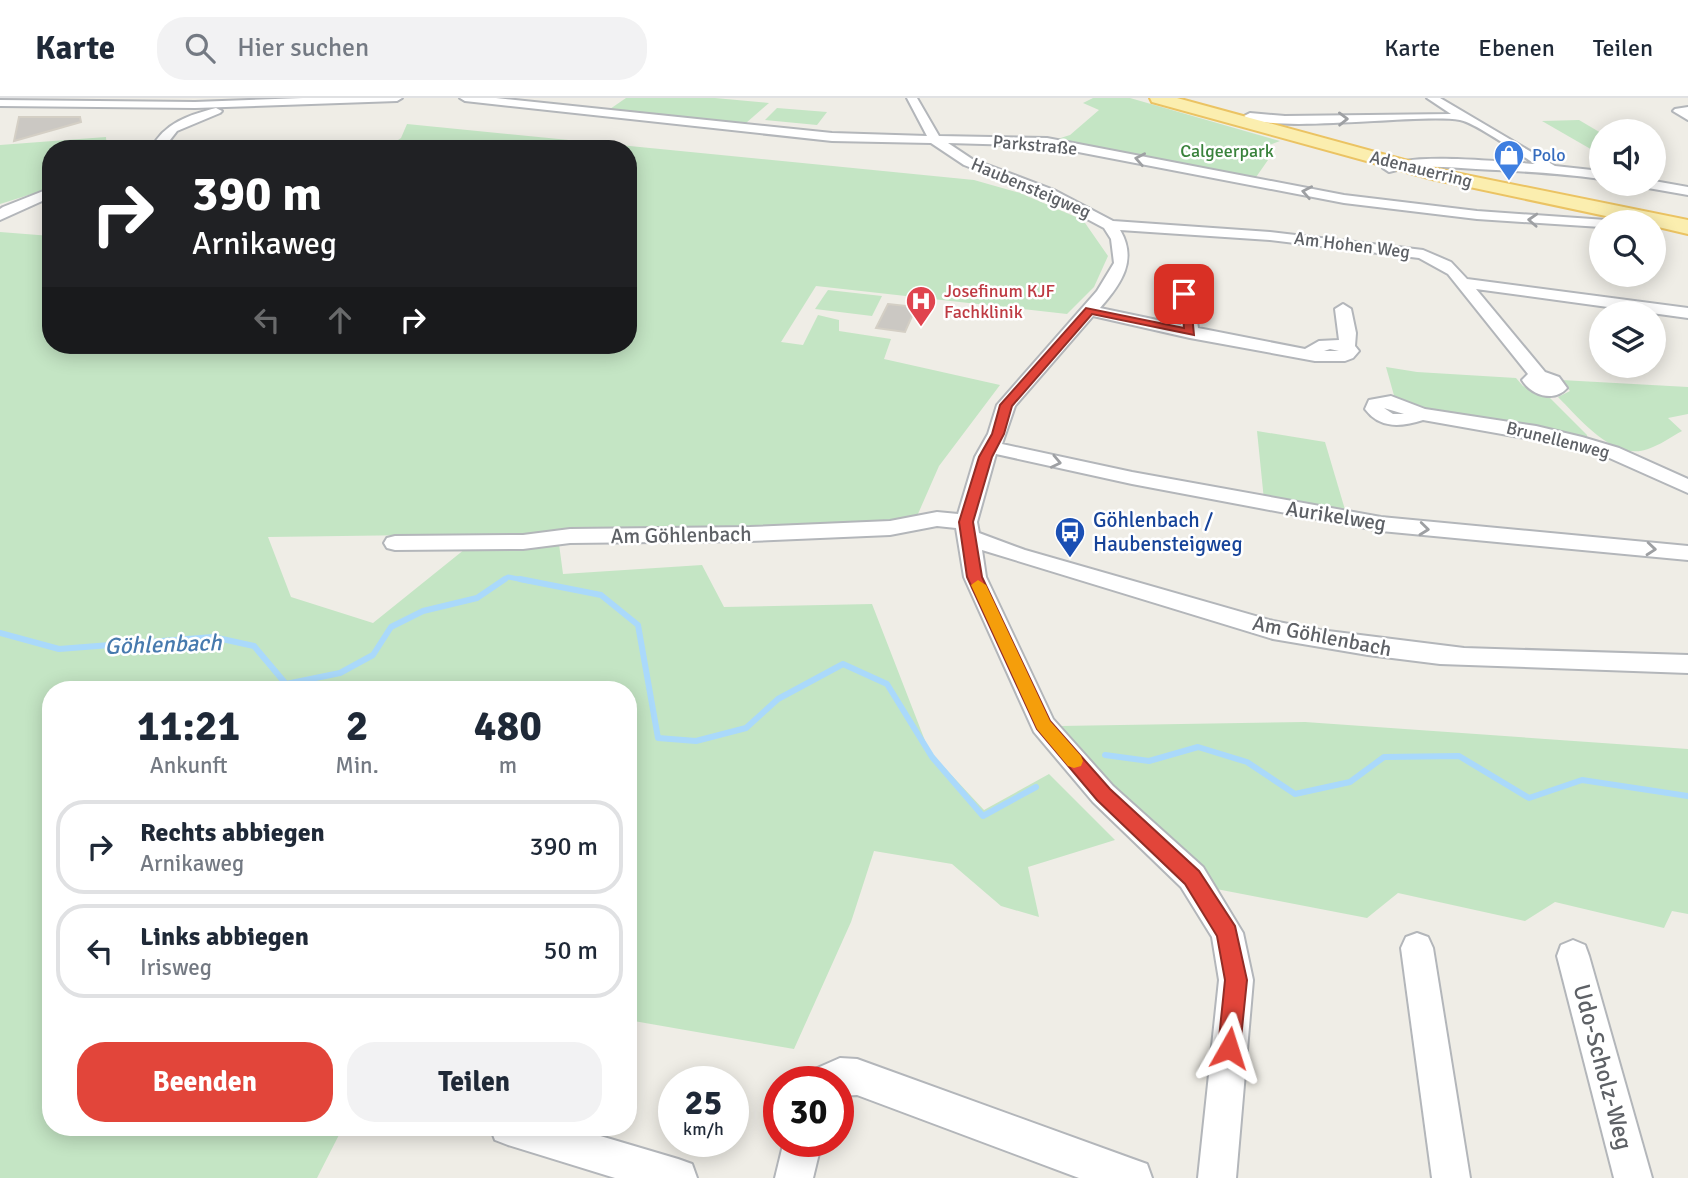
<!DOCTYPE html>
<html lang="de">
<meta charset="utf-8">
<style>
body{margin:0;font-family:Signika,sans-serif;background:#f2f2f3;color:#1f2937;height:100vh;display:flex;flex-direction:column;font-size:26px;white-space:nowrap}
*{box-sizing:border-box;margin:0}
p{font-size:23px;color:#747a83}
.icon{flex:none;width:38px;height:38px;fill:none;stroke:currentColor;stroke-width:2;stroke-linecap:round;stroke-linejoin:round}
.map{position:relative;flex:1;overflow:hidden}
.drawer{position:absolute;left:42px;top:583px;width:595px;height:455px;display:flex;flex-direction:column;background:#fff;border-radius:28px;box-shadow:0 4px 18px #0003}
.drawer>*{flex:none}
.top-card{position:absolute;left:42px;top:42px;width:595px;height:214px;border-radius:28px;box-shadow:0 4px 18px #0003;background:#202124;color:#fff;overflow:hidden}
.controls{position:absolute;left:1589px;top:21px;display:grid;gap:14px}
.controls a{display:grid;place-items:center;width:77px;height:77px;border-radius:50%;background:#fff;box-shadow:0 4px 18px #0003;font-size:35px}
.speed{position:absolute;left:658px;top:968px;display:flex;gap:14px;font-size:35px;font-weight:700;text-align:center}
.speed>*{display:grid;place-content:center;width:91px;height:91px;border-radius:50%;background:#fff;box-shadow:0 4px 18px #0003;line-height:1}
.speed small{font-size:18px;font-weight:400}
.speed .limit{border:10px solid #d22;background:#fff;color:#111}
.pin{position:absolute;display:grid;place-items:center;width:60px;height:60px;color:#fff;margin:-30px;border-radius:14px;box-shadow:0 4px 10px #0006}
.me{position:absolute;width:77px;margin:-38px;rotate:6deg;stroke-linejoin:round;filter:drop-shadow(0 0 5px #0008)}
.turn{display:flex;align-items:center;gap:24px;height:147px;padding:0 35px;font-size:32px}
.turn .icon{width:91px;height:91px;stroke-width:2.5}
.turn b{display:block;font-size:49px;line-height:60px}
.lanes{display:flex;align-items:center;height:66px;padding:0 35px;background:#0003;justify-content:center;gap:35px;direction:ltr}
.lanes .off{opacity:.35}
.eta{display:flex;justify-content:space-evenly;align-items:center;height:119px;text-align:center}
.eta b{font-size:42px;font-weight:800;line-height:49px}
.cta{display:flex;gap:14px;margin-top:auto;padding:14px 35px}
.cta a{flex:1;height:80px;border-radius:28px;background:#e2453a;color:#fff;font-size:28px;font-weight:800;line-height:80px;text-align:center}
.cta a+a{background:#f2f2f3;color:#1f2937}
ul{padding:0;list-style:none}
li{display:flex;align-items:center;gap:21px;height:94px;margin:0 14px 10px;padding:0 21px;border:4px solid #e0e1e3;border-radius:28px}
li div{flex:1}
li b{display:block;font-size:26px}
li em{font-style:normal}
header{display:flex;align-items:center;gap:42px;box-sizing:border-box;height:98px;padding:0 35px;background:#fff;border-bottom:2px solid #e0e1e3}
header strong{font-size:33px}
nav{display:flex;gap:38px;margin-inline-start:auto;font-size:24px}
.search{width:490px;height:63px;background:#f2f2f3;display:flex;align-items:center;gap:18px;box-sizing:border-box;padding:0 24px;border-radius:28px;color:#747a83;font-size:26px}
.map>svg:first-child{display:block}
.green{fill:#c4e5c4}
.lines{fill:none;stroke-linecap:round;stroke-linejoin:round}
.stream-far1{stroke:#aad9fb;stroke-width:5}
.stream{stroke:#aad9fb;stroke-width:6}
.building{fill:#cbc8c3;stroke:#d4cfc5;stroke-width:2}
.street-casing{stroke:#b3b6ba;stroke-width:4}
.primary-casing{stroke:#ebc363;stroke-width:4}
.street{fill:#fff;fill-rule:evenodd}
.primary{fill:#fbeeaf;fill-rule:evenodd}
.oneway{stroke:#9ea0a3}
.route{fill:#e2453a;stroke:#932d26;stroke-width:2}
.slow{fill:#f59e0b}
.labels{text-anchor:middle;stroke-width:5;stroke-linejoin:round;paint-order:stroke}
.far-street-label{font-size:18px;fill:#5e6166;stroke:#fff}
.far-park-label{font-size:18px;fill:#39823b;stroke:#fff}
.far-shop-label{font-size:18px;fill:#366cbe;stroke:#fff;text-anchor:start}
.far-health-label{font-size:18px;fill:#be3a42;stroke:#fff;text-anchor:start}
.street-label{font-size:21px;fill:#5e6166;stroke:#fff}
.transit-label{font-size:21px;fill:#164399;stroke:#fff;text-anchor:start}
.water-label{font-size:23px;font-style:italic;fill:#477aae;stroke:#fff}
.near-street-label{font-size:24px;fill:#5e6166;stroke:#fff}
</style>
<header>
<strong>Karte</strong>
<div class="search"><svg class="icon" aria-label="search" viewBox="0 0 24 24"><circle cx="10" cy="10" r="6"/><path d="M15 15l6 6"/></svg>Hier suchen</div>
<nav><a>Karte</a><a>Ebenen</a><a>Teilen</a></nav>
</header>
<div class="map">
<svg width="1688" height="1080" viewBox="0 0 1688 1080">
<rect width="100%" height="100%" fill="#efede6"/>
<g class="green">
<polygon points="626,0 715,0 769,5 746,25 610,11"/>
<polygon points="1093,0 1130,0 1280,43 1254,53 1268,62 1254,82 1051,43 1070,37 1099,12 1083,5"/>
<polygon points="777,10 827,14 817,27 765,22"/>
<polygon points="1579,22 1601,35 1601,57 1542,23"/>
<polygon points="407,26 974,82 1020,95 1083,122 1108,158 1094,189 1067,216 816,188 781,244 803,247 818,217 839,222 839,233 891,241 884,261 1000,287 939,368 914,425 713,433 268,439 291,499 373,525 465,451 559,446 563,476 702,467 724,509 872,506 929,653 984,712 1049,676 1115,742 1028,769 1039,819 1001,808 952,766 874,753 851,824 794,951 628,922 628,592 51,592 51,1029 343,1029 317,1080 0,1080 0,134 51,138 51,247 628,247 628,51 385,51 401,40"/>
<polygon points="106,39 107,51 51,51 51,90 0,106 0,47"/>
<polygon points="828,192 882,198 872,218 815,211"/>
<path d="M1386,269L1417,274L1516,280L1523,288L1548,298L1587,337L1588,343C1527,318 1456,328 1395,301Z"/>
<path d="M1561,282L1688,289V316L1668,320L1682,333C1671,339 1660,347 1648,351C1614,364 1579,320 1558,299L1570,293Z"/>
<polygon points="1257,333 1325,344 1346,415 1264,402"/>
<polygon points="1305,624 1688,651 1688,816 1672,813 1664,830 1555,804 1525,823 1398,795 1367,820 1206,789 1122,707 1060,628"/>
</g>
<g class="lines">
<polyline class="stream-far1" points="502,483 508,479 529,483"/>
<g class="stream">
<polyline points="520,481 601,497 638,527 658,640 696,643 746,630 778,601 843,566 887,586 932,659 983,718 1036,689"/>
<polyline points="0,535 59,551 213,539 254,548 286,586 340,575 373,557 391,529 423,513 477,500 505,481"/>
<polyline points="1105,657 1149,663 1198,649 1247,664 1295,696 1350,684 1384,659 1459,658 1529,700 1582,682 1688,698"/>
</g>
</g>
<g class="building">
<polygon points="19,19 80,19 81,24 14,43"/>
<polygon points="888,206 916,209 905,234 876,230"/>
</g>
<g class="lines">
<g class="street-casing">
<g id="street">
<polygon points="303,0 402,0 397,3 195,10 0,8 0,2 195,4"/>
<path d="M460,0H496L832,35L927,38L907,0H917L939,38L1047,40L1344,97L1477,113L1606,122L1607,124H1601V129L1477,121L1344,105L1047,48L948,45L972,61L1054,92L1113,123L1270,134L1423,152L1451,164L1467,181L1688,210V220L1476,191L1545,274L1559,279L1567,290C1554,305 1531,297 1522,282L1528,276L1448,176L1419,160L1270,142L1120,132C1138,162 1121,186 1100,210L1181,227L1174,176L1182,171L1190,176L1198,230L1305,251L1319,243L1339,242L1335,211L1343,206L1351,211L1356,235L1355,248L1359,253L1353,260L1345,263H1315L1190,240L1093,218L1015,308L1002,346L1132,374L1381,419L1688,448V462L1381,433L1132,386L996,356L977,424L979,435L1025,452L1273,523L1320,532L1464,550L1688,557V575L1440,566L1368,557L1273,541L982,452L986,479L1053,621L1113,688L1203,769L1243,835L1253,882L1236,1080H1198L1219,882L1212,839L1181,789L1093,704L1034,634L964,479L956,430L937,428L890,437L750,443L570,445L523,451L395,452L387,450L384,445L387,440L395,438L523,437L570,431L750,429L890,423L937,414L958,416L975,359L988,336L997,307L1097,193L1114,165L1111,141L1104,130L1044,98L964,67L931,45L832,43L465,3ZM1330,251L1339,253H1324Z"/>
<path d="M1427,0H1440L1555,68L1601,73V81C1560,75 1518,73 1476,71C1446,69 1418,66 1389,74L1383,70C1404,53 1504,64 1535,66C1519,56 1476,25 1460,22C1419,15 1270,37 1244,18L1250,15L1285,18L1451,16Z"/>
<polygon points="1688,9 1688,22 1673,13 1675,11"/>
<path d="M216,10L222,13L220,15L177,33L163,51H151C164,25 189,17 216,10Z"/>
<polygon points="232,44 275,47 281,51 196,51 202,47"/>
<polygon points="1654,83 1688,89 1688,97 1648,90 1642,86 1654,86"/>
<polygon points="51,90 51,99 0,122 0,111 3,109"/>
<path d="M1391,298L1425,311L1536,328L1582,339L1619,350L1688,381V395L1605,358L1570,348L1423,322C1401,329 1380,331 1365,311L1369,302ZM1384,310L1404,316H1393Z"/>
<polygon points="1417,835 1428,839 1433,850 1470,1080 1432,1080 1401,850 1406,839"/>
<polygon points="1573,842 1585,847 1589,858 1652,1080 1614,1080 1557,858 1561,847"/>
<polygon points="840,960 857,961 1133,1061 1147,1066 1152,1080 1079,1080 857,997 838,998 838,984 810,984 815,971"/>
<polygon points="490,1029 570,1029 678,1061 692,1066 697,1080 615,1080 508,1047 495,1042"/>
<polygon points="784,1043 822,1043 813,1080 775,1080"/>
</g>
</g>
<g class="primary-casing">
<polygon id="primary" points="1150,0 1177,0 1441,72 1688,122 1688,136 1654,128 1654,124 1634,124 1432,81 1152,4"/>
</g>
<use href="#street" class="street"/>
<use href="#primary" class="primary"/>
</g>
<defs><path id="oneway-chevron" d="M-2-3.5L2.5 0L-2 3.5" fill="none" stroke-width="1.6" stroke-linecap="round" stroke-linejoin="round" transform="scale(1.75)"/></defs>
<g class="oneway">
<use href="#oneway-chevron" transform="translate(1343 21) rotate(-1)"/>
<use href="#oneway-chevron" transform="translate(1140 61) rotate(-169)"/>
<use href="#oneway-chevron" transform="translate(1307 94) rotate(-169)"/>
<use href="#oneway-chevron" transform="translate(1533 122) rotate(-177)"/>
<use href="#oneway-chevron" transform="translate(1056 364) rotate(12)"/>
<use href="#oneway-chevron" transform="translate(1424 431) rotate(6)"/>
<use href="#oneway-chevron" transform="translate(1651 451) rotate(5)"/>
</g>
<polygon class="route" points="1181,193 1190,196 1194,237 1092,216 1012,308 1004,336 992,359 973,424 982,479 1050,623 1110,691 1199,773 1235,828 1247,882 1240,950 1237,958 1229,961 1221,958 1218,950 1225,882 1217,838 1185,786 1097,702 1037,631 967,479 959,424 979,359 992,336 1000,307 1086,210 1184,230"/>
<polygon class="slow" points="978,482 986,487 1050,623 1081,658 1083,663 1081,668 1074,670 1068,668 1037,631 971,487"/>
<defs>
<g id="shop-pin" transform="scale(1.575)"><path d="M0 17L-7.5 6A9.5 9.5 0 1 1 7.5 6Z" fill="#3f7fe0" stroke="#fff"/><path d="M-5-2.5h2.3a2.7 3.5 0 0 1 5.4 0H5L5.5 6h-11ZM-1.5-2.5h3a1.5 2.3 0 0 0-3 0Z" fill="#fff"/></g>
<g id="hospital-pin" transform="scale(1.575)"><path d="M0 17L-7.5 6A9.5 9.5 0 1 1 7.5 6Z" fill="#e0444e" stroke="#fff"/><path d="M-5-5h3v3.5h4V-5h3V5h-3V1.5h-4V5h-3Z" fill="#fff"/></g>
<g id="bus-pin" transform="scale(1.575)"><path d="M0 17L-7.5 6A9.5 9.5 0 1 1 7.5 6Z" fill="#1a4fb4" stroke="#fff"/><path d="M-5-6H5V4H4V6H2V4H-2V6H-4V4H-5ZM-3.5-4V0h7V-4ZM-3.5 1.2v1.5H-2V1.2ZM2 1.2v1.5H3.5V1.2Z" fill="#fff"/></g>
</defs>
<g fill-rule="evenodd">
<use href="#shop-pin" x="1509" y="57"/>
<use href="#hospital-pin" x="921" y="203"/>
<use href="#bus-pin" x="1070" y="434"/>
</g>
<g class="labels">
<g class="far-street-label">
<text transform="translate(1035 47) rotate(5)" y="6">Parkstraße</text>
<text transform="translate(1421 71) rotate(14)" y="6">Adenauerring</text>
<text transform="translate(1031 90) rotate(23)" y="6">Haubensteigweg</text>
<text transform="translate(1352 147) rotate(7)" y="6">Am Hohen Weg</text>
<text transform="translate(1558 342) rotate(14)" y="6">Brunellenweg</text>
</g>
<g class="far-park-label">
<text x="1227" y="59">Calgeerpark</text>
</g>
<g class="far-shop-label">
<text x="1532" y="63">Polo</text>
</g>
<g class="far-health-label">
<text x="944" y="199">Josefinum KJF<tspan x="944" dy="21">Fachklinik</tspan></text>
</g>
<g class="street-label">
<text transform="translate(1336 418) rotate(9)" y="7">Aurikelweg</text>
<text transform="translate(681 437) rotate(-1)" y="7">Am Göhlenbach</text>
<text transform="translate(1322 538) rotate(11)" y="7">Am Göhlenbach</text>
</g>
<g class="transit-label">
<text x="1093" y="429">Göhlenbach /<tspan x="1093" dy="24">Haubensteigweg</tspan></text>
</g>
<g class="water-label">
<text transform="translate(163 546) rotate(-2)" y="8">Göhlenbach</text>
</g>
<g class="near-street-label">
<text transform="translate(1603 969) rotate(75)" y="8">Udo-Scholz-Weg</text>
</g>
</g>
</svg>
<div class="controls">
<a><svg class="icon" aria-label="sound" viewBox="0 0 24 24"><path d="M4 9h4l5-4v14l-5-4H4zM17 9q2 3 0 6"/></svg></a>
<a><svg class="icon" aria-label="search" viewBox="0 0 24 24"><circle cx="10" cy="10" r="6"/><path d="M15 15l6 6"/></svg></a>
<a><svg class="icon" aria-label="layers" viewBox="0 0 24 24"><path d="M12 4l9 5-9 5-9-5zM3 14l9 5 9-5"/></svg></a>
</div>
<div class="speed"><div>25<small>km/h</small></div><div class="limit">30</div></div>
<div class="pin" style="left:1184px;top:196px;background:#d93025"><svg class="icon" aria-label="arrive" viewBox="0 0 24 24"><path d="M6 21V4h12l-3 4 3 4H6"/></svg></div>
<svg class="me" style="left:1229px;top:950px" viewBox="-20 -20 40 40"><path d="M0-17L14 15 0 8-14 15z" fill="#e2453a" stroke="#fff" stroke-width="4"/></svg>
<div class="top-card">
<div class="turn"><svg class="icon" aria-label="right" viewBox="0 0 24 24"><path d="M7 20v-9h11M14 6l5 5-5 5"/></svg><div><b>390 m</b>Arnikaweg</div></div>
<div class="lanes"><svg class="icon off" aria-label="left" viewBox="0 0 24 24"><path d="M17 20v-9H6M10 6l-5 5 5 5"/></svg><svg class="icon off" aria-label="ahead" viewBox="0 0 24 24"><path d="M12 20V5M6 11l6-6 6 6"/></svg><svg class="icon" aria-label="right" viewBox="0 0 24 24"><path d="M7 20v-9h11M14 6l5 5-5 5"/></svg></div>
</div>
<section class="drawer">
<div class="eta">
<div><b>11:21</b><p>Ankunft</p></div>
<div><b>2</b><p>Min.</p></div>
<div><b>480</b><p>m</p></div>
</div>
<ul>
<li><svg class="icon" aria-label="right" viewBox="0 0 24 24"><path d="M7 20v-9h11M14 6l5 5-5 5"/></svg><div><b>Rechts abbiegen</b><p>Arnikaweg</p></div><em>390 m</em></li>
<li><svg class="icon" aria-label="left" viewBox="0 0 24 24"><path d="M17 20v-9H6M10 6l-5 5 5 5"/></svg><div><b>Links abbiegen</b><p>Irisweg</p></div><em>50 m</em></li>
</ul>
<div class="cta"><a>Beenden</a><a>Teilen</a></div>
</section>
</div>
